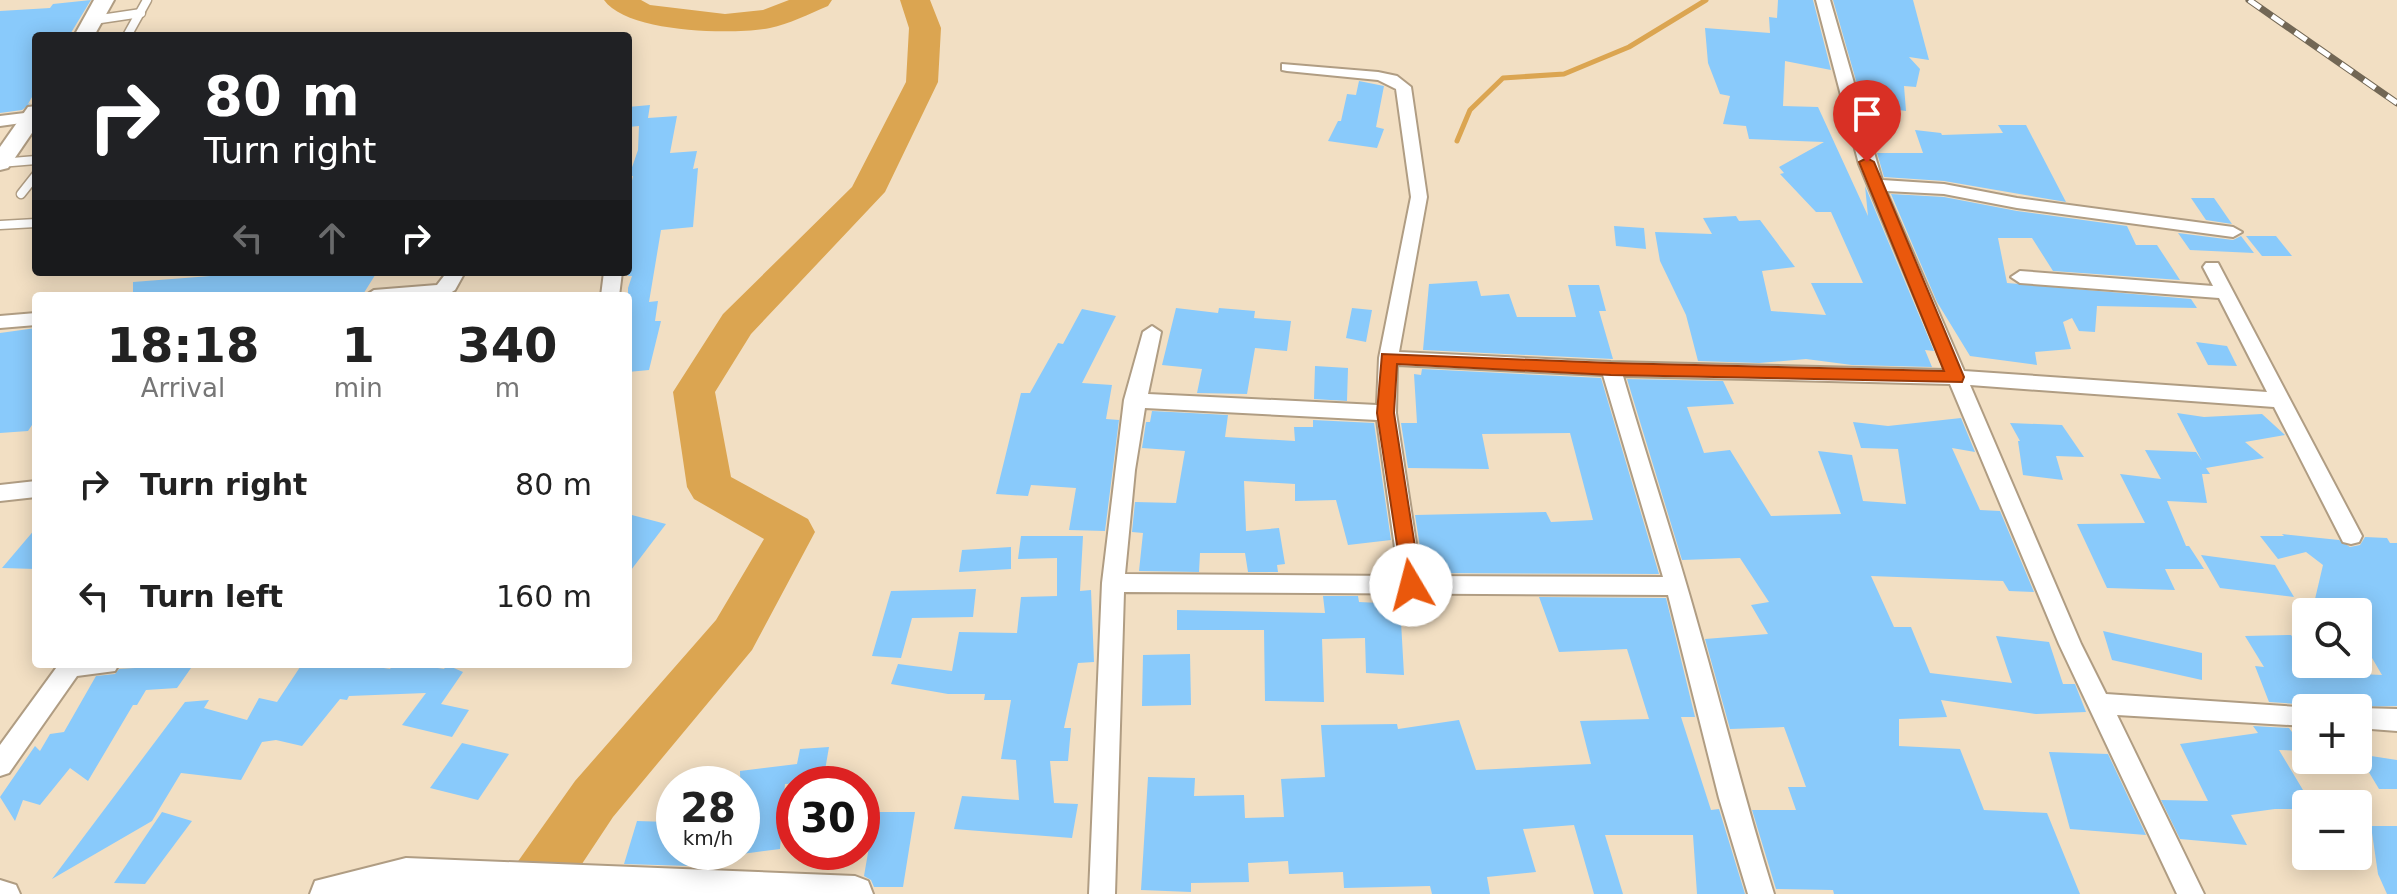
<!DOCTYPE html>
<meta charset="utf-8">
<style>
body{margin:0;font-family:"DejaVu Sans",sans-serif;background:#f6f6f6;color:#222;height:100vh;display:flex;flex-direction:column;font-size:30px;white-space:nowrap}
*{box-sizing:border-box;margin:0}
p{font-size:26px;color:#767676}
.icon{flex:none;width:44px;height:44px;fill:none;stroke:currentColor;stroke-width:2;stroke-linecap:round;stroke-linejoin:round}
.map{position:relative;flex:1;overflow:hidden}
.sheet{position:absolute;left:32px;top:292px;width:600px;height:376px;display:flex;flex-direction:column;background:#fff;border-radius:8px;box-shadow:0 4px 20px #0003}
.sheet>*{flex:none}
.banner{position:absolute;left:32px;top:32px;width:600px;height:244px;border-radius:8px;box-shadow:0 4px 20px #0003;background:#202124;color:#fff;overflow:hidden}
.fabs{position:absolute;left:2292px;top:598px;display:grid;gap:16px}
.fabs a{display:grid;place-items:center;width:80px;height:80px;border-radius:8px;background:#fff;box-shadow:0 4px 20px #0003;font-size:40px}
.speed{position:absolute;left:656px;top:766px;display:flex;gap:16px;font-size:40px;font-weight:700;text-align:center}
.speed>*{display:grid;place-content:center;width:104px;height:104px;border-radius:50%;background:#fff;box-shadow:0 4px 20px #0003;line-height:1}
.speed small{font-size:20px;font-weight:400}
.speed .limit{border:12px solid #d22;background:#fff;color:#111}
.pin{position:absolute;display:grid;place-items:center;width:68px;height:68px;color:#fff;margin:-82px -34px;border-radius:50% 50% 50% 0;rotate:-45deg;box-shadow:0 0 8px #0007}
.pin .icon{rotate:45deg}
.me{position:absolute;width:88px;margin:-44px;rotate:352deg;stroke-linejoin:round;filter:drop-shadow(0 0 6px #0008)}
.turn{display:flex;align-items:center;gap:28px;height:168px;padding:0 40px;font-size:36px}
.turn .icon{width:104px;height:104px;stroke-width:2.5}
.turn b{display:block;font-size:56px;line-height:68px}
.lanes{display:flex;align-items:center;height:76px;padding:0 40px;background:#0003;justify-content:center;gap:40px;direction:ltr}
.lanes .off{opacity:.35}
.eta{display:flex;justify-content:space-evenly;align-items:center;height:136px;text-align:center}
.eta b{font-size:48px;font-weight:800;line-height:56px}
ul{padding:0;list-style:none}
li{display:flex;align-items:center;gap:24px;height:112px;padding:0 40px}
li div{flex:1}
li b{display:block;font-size:30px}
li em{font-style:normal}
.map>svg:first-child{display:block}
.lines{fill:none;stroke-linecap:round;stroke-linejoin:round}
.stream{stroke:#dba551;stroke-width:5}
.river{fill:#dba551;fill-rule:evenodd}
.building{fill:#89cafb}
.lane-casing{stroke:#b09d83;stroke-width:11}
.street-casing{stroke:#b09d83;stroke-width:4}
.secondary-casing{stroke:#b09d83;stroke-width:4}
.lane{stroke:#fff;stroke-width:8}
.street{fill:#fff;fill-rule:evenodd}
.secondary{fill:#fff;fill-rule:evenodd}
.rail-casing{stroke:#726755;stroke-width:7}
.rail{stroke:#fff;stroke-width:5;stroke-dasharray:14;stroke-linecap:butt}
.route{fill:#ea580c;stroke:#983908;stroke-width:2}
</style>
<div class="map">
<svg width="2397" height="894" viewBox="0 0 2397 894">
<rect width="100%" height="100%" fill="#f2dfc3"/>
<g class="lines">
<polyline class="stream" points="1457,141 1470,110 1503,78 1564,74 1629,47 1706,0"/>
<g class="river">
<path d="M604,0H641L650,5L725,14L763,10L789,0H832L828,6C809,14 789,24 770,28C732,35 627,33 604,0Z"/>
<polygon points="900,0 930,0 941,28 938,82 885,192 751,334 715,392 731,477 808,519 815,532 752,650 613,817 562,894 500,894 509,874 575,781 716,620 764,539 694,499 687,487 673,392 723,314 852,187 906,82 909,28"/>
</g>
</g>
<g class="building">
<polygon points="91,0 69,36 36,36 36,90 28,104 31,103 22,110 0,113 0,11 50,8 53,4"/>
<polygon points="1778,0 1813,0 1831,70 1785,61 1783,106 1818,107 1868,216 1865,186 1934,351 1925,350 1932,367 1852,365 1806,359 1759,363 1698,361 1686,315 1660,261 1655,232 1712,234 1703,218 1736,216 1739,221 1760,220 1795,267 1762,271 1771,311 1826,315 1811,283 1863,283 1831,212 1816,212 1780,174 1784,173 1779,167 1824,142 1749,139 1746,126 1723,124 1730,96 1720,94 1708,63 1705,28 1770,33 1769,17 1777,18"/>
<polygon points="1833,0 1913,0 1929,60 1909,57 1920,69 1916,87 1904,86 1906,111 1863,105"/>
<polygon points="1359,81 1384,86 1376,127 1384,129 1377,148 1328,141 1338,121 1341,121 1347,94 1356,95"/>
<polygon points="650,105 648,118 677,116 670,153 697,151 693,169 698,168 693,227 661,230 649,302 658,301 655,321 661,321 649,370 628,372 628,288 632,276 628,276 628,200 633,176 629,176 638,150 639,126 628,127 628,107"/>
<polygon points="1998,125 2026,125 2066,202 1944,181 1884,177 1877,153 1923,153 1915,130 1941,133 1942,135 2003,133"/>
<polygon points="1891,194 1944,197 2017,211 2127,226 2136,245 2157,245 2180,280 2053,271 2032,238 1998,238 2007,283 2191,299 2197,308 2097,306 2095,332 2079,331 2072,318 2063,322 2071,349 2035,352 2037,365 1970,356 1937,302"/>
<polygon points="2191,198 2214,198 2232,224 2206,220"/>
<polygon points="1614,226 1644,228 1646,249 1616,246"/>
<polygon points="2178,233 2233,240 2241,236 2254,253 2190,250"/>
<polygon points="2246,236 2276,236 2292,256 2262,256"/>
<polygon points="262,272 333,272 332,275 377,272 362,296 133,296 133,282"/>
<polygon points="1477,281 1481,296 1509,294 1517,317 1576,317 1568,285 1599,285 1606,311 1599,311 1613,359 1423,350 1429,284"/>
<polygon points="1176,308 1218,313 1219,308 1255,311 1254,318 1291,321 1287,351 1255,348 1247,394 1197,393 1202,369 1162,365"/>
<polygon points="1352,308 1372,310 1366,342 1346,338"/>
<polygon points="1082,309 1116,316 1082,383 1112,385 1106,419 1119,420 1105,531 1069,530 1076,488 1031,485 1028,496 996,494 1021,393 1030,393 1058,343 1063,344"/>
<polygon points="36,328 36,419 28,431 0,433 0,333"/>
<polygon points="2196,342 2227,346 2237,366 2208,365"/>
<polygon points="1315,366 1348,368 1347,401 1314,399"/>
<polygon points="1422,369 1601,378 1659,574 1424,573 1415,515 1546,512 1551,522 1593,520 1570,433 1482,434 1489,469 1408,468 1401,423 1417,423 1414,374 1421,375"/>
<polygon points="1627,379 1723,381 1734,404 1687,407 1704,453 1730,450 1771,516 1841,514 1818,451 1852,455 1863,501 1906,504 1898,449 1861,448 1853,422 1888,426 1961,418 1975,452 1952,448 1980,510 2000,511 2034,592 2009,591 2003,581 1871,576 1894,627 1911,627 1930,673 2012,683 1996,636 2049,642 2063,684 2075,684 2086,712 2036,714 1941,700 1947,717 1899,719 1899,746 1960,749 1984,810 2047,813 2080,894 1834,894 1833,890 1776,889 1752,810 1796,810 1788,787 1806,787 1784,727 1730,729 1705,639 1768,634 1751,605 1769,602 1740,558 1682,560"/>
<polygon points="1152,411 1228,415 1225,437 1295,441 1294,427 1313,427 1313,420 1374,423 1391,540 1348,545 1336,500 1295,501 1295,484 1244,481 1246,531 1279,528 1285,564 1277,565 1278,572 1248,572 1245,553 1200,553 1199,572 1139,571 1143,533 1132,532 1135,502 1176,503 1185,451 1142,448 1146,422 1150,422"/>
<polygon points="2177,413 2204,417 2262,414 2285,435 2245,442 2264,458 2206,468 2210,474 2202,474 2207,503 2167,501 2186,546 2189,546 2204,569 2165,569 2175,590 2107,588 2077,524 2145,523 2120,474 2161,479 2145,450 2196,452 2202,461"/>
<polygon points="2010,423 2062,425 2084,457 2056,456 2063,480 2023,475 2018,441 2020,441"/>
<polygon points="628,514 666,524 628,574"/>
<polygon points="36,528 36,569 2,568"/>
<polygon points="2282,534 2339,540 2350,547 2360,545 2365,537 2387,538 2390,543 2397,543 2397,706 2316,708 2313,705 2269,702 2255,666 2264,667 2245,636 2291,635 2306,658 2306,664 2316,672 2382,675 2358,634 2358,612 2345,612 2338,601 2315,599 2323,565 2306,552 2278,559 2260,536 2284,536"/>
<polygon points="1021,536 1083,536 1080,591 1091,590 1094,662 1078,663 1064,728 1071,728 1068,761 1050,761 1054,803 1078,804 1072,838 954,829 962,796 1019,800 1016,760 1001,759 1011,700 984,700 985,694 948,694 891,684 898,664 952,671 959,632 1017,633 1021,597 1057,596 1057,558 1018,559"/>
<polygon points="1011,547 1011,569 959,572 962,550"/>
<polygon points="2201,555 2275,565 2294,597 2220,588"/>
<polygon points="976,589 973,617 912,618 901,658 872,656 891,591"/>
<polygon points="1323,596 1358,596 1359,602 1400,604 1404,675 1366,673 1365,638 1322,639 1324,702 1265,701 1264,630 1177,630 1177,610 1325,613"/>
<polygon points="1539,597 1666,598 1695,717 1681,717 1711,810 1719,809 1745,894 1697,894 1693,835 1605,835 1623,894 1594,894 1574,825 1523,829 1536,872 1487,877 1490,894 1432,894 1430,886 1344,888 1343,872 1289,874 1288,861 1248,863 1249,882 1191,883 1191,892 1141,890 1148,777 1195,778 1194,796 1244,795 1245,818 1284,817 1281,779 1325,777 1321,725 1397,724 1398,729 1459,720 1476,770 1591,764 1580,721 1649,719 1627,649 1559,652"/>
<polygon points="2103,631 2202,653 2202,680 2112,660"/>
<polygon points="1190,654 1191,705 1142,706 1143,655"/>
<polygon points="302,664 359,664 390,669 394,664 413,664 444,669 447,665 463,672 441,704 469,710 452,737 402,725 426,693 349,696 347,700 340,699 302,746 276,740 262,742 241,780 181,773 152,821 52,879 185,702 209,700 204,708 247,720 259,698 277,702"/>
<polygon points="167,666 191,668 177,688 146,690 137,705 133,705 88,781 70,768 40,805 23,800 15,821 0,797 35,746 40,751 50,734 64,732 96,676 115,674 119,669"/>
<polygon points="2253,726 2289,728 2306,751 2279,750 2306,795 2306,809 2275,809 2231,815 2247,845 2180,839 2161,800 2208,801 2180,744 2258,733"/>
<polygon points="462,743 509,754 478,800 430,788"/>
<polygon points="829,747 823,782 785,784 780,849 742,854 740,771 797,764 800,749"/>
<polygon points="2049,752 2108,754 2146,835 2070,829"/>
<polygon points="2358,754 2397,760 2397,789 2379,789"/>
<polygon points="162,812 192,821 145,884 114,883"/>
<polygon points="875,812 915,812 903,887 874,887 871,880 864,876"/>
<polygon points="637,821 669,822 667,825 674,825 674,852 694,852 690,866 624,864"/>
<polygon points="2371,826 2397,826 2397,894 2387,894 2378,874"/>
</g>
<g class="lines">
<g class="lane-casing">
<g id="lane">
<polyline points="94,20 141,13"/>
<polyline points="127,36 147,0"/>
<polyline points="0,163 36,160"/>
<polyline points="21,194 36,175"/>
<polyline points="0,225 36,223"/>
</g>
</g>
<g class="street-casing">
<g id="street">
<path d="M1816,0H1830L1882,180L1944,184L2017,198L2233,227L2242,232L2233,237L2017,208L1944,194L1886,191L1964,371L2267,392L2219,298L2020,283L2011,277L2020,271L2213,286L2203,267L2206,263H2218L2362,536L2359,542L2351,544L2343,542L2274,407L1970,385L2081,644L2106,694L2313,708H2306V726L2117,715L2204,894H2177L2059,644L1950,384L1623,376C1647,459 1675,542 1698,625C1724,715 1746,805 1774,894H1748L1719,798L1668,595L1124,592L1115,894H1089L1102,583L1124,400L1143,332L1152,326L1161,332L1148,394L1377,405L1379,358L1411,197L1396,89L1378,80L1287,71L1282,70V64L1378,72L1397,76L1411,87L1427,197L1399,352L1611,362L1945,370L1859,164ZM1397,365L1603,375L1663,577L1421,576L1396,413ZM1145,408L1377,420L1399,576L1125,574L1135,470Z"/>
<polygon points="33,112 36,113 36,121 0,126 0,116"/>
<polygon points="447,272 465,272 455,290 447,295 365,296 374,290 437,285"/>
<polygon points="604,272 622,272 619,296 601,296"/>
<polygon points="36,313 36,325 0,328 0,316"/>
<polygon points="36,481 36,497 0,501 0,485"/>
<polygon points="59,664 119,664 115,671 77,676 9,773 0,776 0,745"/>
<polygon points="2357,708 2358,708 2397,709 2397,731 2358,728"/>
<polygon points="0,880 16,885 20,894 0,894"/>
</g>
</g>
<g class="secondary-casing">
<g id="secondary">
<polygon points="94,0 114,0 94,36 74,36"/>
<polygon points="36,106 36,127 8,168 0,170 0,147 28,107"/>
<polygon points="406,858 855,876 868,881 873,894 310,894 315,881"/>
</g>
</g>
<use href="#lane" class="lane"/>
<use href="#street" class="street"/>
<use href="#secondary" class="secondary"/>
<g class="rail-casing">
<polyline id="rail" points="2249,0 2397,103"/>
</g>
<use href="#rail" class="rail"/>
</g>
<polygon class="route" points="1867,158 1874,162 1964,377 1962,382 1611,375 1397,364 1394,413 1421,585 1418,591 1404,591 1377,413 1382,354 1611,363 1944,371 1859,162"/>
</svg>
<div class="fabs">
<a><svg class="icon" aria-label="search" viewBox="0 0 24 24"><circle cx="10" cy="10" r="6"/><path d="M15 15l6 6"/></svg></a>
<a>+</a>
<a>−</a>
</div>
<div class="speed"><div>28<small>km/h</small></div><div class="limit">30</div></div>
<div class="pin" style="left:1867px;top:162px;background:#d93025"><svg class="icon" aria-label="arrive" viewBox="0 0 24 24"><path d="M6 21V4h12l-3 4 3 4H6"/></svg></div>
<svg class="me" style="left:1411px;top:585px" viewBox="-20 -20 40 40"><circle r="19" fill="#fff"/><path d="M0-13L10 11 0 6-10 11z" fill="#ea580c"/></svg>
<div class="banner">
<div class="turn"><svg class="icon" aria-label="right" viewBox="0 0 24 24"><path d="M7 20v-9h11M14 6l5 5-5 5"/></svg><div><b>80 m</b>Turn right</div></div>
<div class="lanes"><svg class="icon off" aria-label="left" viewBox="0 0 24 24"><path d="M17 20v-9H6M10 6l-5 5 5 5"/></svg><svg class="icon off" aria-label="ahead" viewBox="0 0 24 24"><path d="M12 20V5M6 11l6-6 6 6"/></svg><svg class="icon" aria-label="right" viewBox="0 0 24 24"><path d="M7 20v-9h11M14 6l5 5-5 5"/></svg></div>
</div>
<section class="sheet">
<div class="eta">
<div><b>18:18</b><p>Arrival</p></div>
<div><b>1</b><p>min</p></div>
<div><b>340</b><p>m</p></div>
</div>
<ul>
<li><svg class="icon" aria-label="right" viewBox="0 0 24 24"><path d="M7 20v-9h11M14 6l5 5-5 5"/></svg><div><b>Turn right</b></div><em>80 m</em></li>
<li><svg class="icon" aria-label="left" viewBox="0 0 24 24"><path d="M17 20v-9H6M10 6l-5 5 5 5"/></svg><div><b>Turn left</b></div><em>160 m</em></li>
</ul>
</section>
</div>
